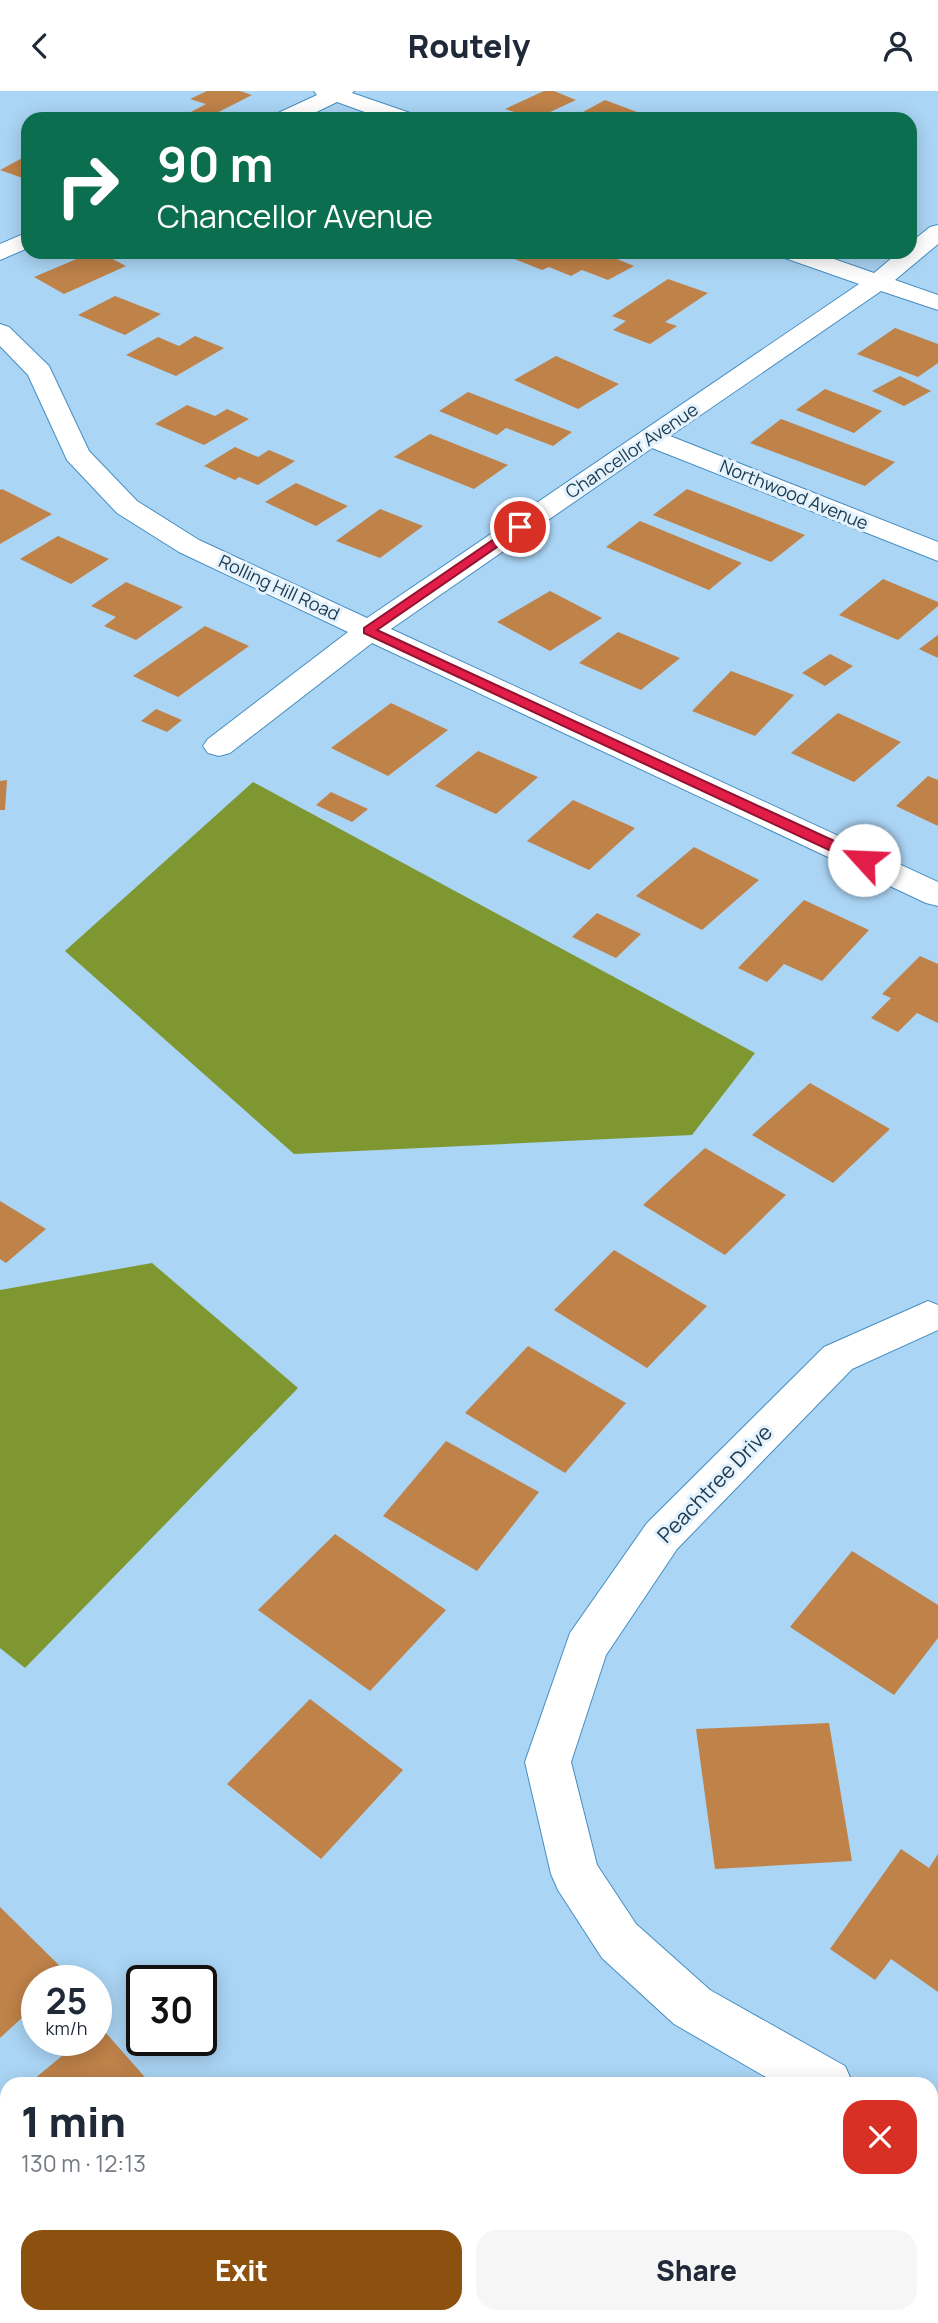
<!DOCTYPE html>
<meta charset="utf-8">
<style>
body{margin:0;font-family:Manrope,sans-serif;background:#f6f6f7;color:#1f2937;height:100vh;display:flex;flex-direction:column;font-size:26px;white-space:nowrap}
*{box-sizing:border-box;margin:0}
p{font-size:23px;color:#747a83}
.icon{flex:none;width:38px;height:38px;fill:none;stroke:currentColor;stroke-width:2;stroke-linecap:round;stroke-linejoin:round}
.map{position:relative;flex:1;overflow:hidden}
.panel{position:absolute;left:0px;top:1986px;width:938px;height:247px;display:flex;flex-direction:column;background:#fff;border-radius:21px 21px 0 0;box-shadow:0 4px 18px #0003}
.panel>*{flex:none}
.top-card{position:absolute;left:21px;top:21px;width:896px;height:147px;border-radius:21px;box-shadow:0 4px 18px #0003;background:#0b6e4f;color:#fff;overflow:hidden}
.speed{position:absolute;left:21px;top:1874px;display:flex;gap:14px;font-size:35px;font-weight:700;text-align:center}
.speed>*{display:grid;place-content:center;width:91px;height:91px;border-radius:50%;background:#fff;box-shadow:0 4px 18px #0003;line-height:1}
.speed small{font-size:18px;font-weight:400}
.speed .limit{border:4px solid #111;border-radius:10px;background:#fff;color:#111}
.pin{position:absolute;display:grid;place-items:center;width:60px;height:60px;color:#fff;margin:-30px;border:4px solid #fff;border-radius:50%;box-shadow:0 2px 7px #0007}
.me{position:absolute;width:77px;margin:-38px;rotate:295deg;stroke-linejoin:round;filter:drop-shadow(0 0 5px #0008)}
.turn{display:flex;align-items:center;gap:24px;height:147px;padding:0 21px;font-size:32px}
.turn .icon{width:91px;height:91px;stroke-width:2.5}
.turn b{display:block;font-size:49px;line-height:60px}
.round{display:grid;place-items:center;flex:none;width:74px;height:74px;border-radius:21px;background:#f6f6f7}
.headline{display:flex;align-items:center;justify-content:space-between;height:119px;padding:0 21px}
h1{font-size:42px;font-weight:800;line-height:52px}
.button{display:flex;gap:14px;margin-top:auto;padding:14px 21px}
.button a{flex:1;height:80px;border-radius:21px;background:#8d510f;color:#fff;font-size:28px;font-weight:800;line-height:80px;text-align:center}
.button a+a{background:#f6f6f7;color:#1f2937}
header{display:flex;justify-content:space-between;align-items:center;height:91px;padding:0 21px;background:#fff;font-size:32px;font-weight:800}
.map>svg:first-child{display:block}
.forest{fill:#7e9731}
.building{fill:#bf8249}
.lines{fill:none;stroke-linecap:round;stroke-linejoin:round}
.minor-casing{stroke:#468ec1;stroke-width:2}
.minor{fill:#fff;fill-rule:evenodd}
.route{fill:#e11d48;stroke:#92132f;stroke-width:2}
.labels{text-anchor:middle;stroke-width:6;stroke-linejoin:round;paint-order:stroke}
.far-street-label{font-size:18px;fill:#1b3a4f;stroke:#e4f2fd}
.street-label{font-size:21px;fill:#1b3a4f;stroke:#e4f2fd}
</style>
<header><svg class="icon" aria-label="back" viewBox="0 0 24 24"><path d="M15 5l-7 7 7 7"/></svg>Routely<svg class="icon" aria-label="person" viewBox="0 0 24 24"><circle cx="12" cy="8" r="4"/><path d="M4 21q1-7 8-7t8 7"/></svg></header>
<div class="map">
<svg width="938" height="2232" viewBox="0 0 938 2232">
<rect width="100%" height="100%" fill="#abd5f5"/>
<g class="forest">
<polygon points="253,691 755,962 692,1044 294,1063 65,860"/>
<polygon points="152,1172 298,1297 25,1577 0,1557 0,1199"/>
</g>
<g class="building">
<polygon points="207,0 240,0 252,4 205,28 189,22 206,13 190,8"/>
<polygon points="544,0 554,0 576,9 535,28 505,18"/>
<polygon points="605,9 645,24 636,28 570,28"/>
<polygon points="28,64 28,89 0,79"/>
<polygon points="93,161 99,161 126,175 64,203 34,186"/>
<polygon points="523,161 600,161 634,175 608,189 582,179 571,185 549,176 542,179 512,167"/>
<polygon points="668,188 708,202 665,231 677,235 650,253 613,239 626,230 612,225"/>
<polygon points="115,205 161,223 125,244 78,224"/>
<polygon points="895,237 938,253 938,272 918,286 857,263"/>
<polygon points="195,245 224,257 176,285 126,264 158,246 179,255"/>
<polygon points="556,265 619,293 578,318 514,289"/>
<polygon points="900,285 931,300 904,315 872,300"/>
<polygon points="825,298 882,320 854,342 796,319"/>
<polygon points="468,301 572,341 553,355 506,337 497,344 439,320"/>
<polygon points="187,314 215,325 227,318 249,328 204,354 155,333"/>
<polygon points="781,328 895,371 865,395 750,352"/>
<polygon points="430,343 508,374 474,398 394,366"/>
<polygon points="235,356 258,366 269,359 295,370 258,394 239,386 235,389 204,375"/>
<polygon points="296,392 348,415 316,435 265,411"/>
<polygon points="2,398 52,423 0,453 0,399"/>
<polygon points="687,398 805,444 771,471 653,424"/>
<polygon points="380,418 423,435 380,467 336,450"/>
<polygon points="640,430 742,472 709,499 606,456"/>
<polygon points="58,445 109,468 71,493 20,468"/>
<polygon points="883,488 938,511 938,515 898,549 839,524"/>
<polygon points="126,491 183,516 136,549 104,535 116,526 91,515"/>
<polygon points="550,500 602,527 550,560 497,531"/>
<polygon points="205,535 249,555 178,606 133,585"/>
<polygon points="618,541 680,567 641,599 579,572"/>
<polygon points="938,544 938,567 919,558"/>
<polygon points="830,563 853,575 825,595 802,582"/>
<polygon points="731,580 794,604 755,645 692,620"/>
<polygon points="391,612 448,639 388,685 331,657"/>
<polygon points="156,618 182,629 167,641 141,630"/>
<polygon points="838,622 901,651 854,691 791,662"/>
<polygon points="478,660 538,686 496,723 435,695"/>
<polygon points="928,685 938,689 938,735 896,715"/>
<polygon points="7,689 5,719 0,719 0,690"/>
<polygon points="331,701 368,718 352,731 316,714"/>
<polygon points="573,709 635,737 589,779 527,750"/>
<polygon points="694,756 759,789 702,839 636,805"/>
<polygon points="804,809 869,839 822,890 784,873 767,891 738,877"/>
<polygon points="597,822 641,843 616,867 572,846"/>
<polygon points="920,865 938,873 938,932 917,922 898,941 871,927 891,907 882,903"/>
<polygon points="810,992 890,1038 833,1092 752,1044"/>
<polygon points="705,1057 786,1104 725,1164 643,1114"/>
<polygon points="0,1110 46,1138 6,1172 0,1168"/>
<polygon points="614,1159 707,1215 647,1277 554,1219"/>
<polygon points="528,1255 626,1312 565,1382 465,1322"/>
<polygon points="446,1350 539,1401 477,1480 383,1425"/>
<polygon points="335,1443 446,1519 370,1600 258,1519"/>
<polygon points="852,1460 938,1514 938,1547 894,1604 790,1536"/>
<polygon points="310,1608 403,1679 321,1768 227,1693"/>
<polygon points="829,1632 852,1770 715,1778 696,1638"/>
<polygon points="901,1758 929,1777 938,1763 938,1901 891,1868 875,1889 830,1858"/>
<polygon points="0,1816 68,1883 61,1890 37,1890 37,1913 0,1947"/>
<polygon points="98,1933 151,1993 28,1993 80,1950 96,1950"/>
<polygon points="7,2011 7,2140 0,2131 0,2017"/>
<polygon points="57,2226 204,2226 206,2228 201,2232 61,2232"/>
<polygon points="590,2226 781,2226 778,2232 586,2232"/>
<polygon points="829,2226 881,2226 889,2232 826,2232"/>
</g>
<g class="lines">
<g class="minor-casing">
<g id="minor">
<polygon points="314,0 354,0 352,2 413,23 416,28 384,28 337,11 302,28 273,28 276,23 317,4"/>
<polygon points="938,134 938,153 895,189 938,204 938,219 881,200 670,345 938,451 938,470 652,357 391,538 938,791 938,815 926,812 372,552 230,662 219,665 208,662 203,655 208,648 348,541 179,461 117,422 67,369 28,284 0,255 0,233 9,236 49,275 89,360 137,410 199,449 367,527 859,193 782,166 779,161 814,161 874,182 899,161 910,161 910,152 930,136"/>
<polygon points="28,141 28,157 0,169 0,153"/>
<polygon points="928,1210 938,1214 938,1239 852,1278 677,1458 606,1564 571,1671 597,1774 636,1833 710,1899 845,1975 853,1993 778,1993 674,1933 602,1867 558,1799 551,1783 525,1671 570,1542 647,1432 824,1256"/>
<polygon points="931,2030 938,2033 938,2086 931,2083"/>
</g>
</g>
<use href="#minor" class="minor"/>
</g>
<polygon class="route" points="516,433 526,436 377,539 869,766 869,773 859,773 364,542 364,537"/>
<g class="labels">
<g class="far-street-label">
<text transform="translate(632 360) rotate(-34)" y="6">Chancellor Avenue</text>
<text transform="translate(794 404) rotate(22)" y="6">Northwood Avenue</text>
<text transform="translate(279 497) rotate(25)" y="6">Rolling Hill Road</text>
</g>
<g class="street-label">
<text transform="translate(715 1393) rotate(-46)" y="7">Peachtree Drive</text>
</g>
</g>
</svg>
<div class="speed"><div>25<small>km/h</small></div><div class="limit">30</div></div>
<div class="pin" style="left:520px;top:436px;background:#d93025"><svg class="icon" aria-label="arrive" viewBox="0 0 24 24"><path d="M6 21V4h12l-3 4 3 4H6"/></svg></div>
<svg class="me" style="left:864px;top:769px" viewBox="-20 -20 40 40"><circle r="19" fill="#fff"/><path d="M0-13L10 11 0 6-10 11z" fill="#e11d48"/></svg>
<div class="top-card">
<div class="turn"><svg class="icon" aria-label="right" viewBox="0 0 24 24"><path d="M7 20v-9h11M14 6l5 5-5 5"/></svg><div><b>90 m</b>Chancellor Avenue</div></div>
</div>
<section class="panel">
<div class="headline"><div><h1>1 min</h1><p>130 m · 12:13</p></div><a class="round" style="background:#d93025;color:#fff"><svg class="icon" aria-label="close" viewBox="0 0 24 24"><path d="M6 6l12 12M18 6L6 18"/></svg></a></div>
<div class="button"><a>Exit</a><a>Share</a></div>
</section>
</div>
